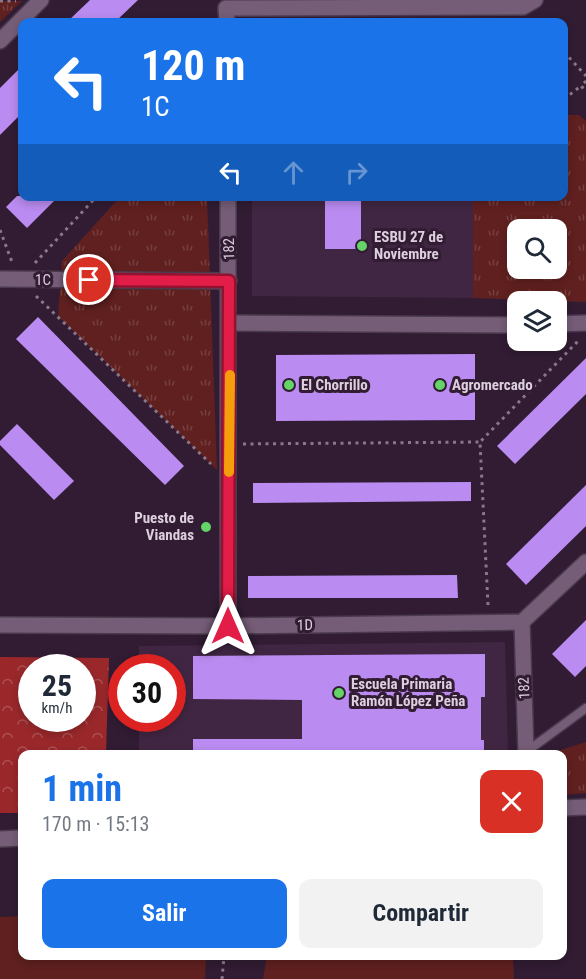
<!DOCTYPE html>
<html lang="es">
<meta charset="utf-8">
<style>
body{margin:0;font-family:"Roboto Condensed",sans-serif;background:#f2f2f3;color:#1f2937;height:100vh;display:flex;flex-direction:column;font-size:22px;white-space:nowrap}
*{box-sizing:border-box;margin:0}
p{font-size:20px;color:#747a83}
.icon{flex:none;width:33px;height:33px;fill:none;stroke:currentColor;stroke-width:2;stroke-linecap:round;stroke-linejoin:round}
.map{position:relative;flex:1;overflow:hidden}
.drawer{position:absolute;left:18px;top:750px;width:549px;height:210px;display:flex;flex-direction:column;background:#fff;border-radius:12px;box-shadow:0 3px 9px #0003}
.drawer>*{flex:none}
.banner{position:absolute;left:18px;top:18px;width:550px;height:183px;border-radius:12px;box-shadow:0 3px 9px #0003;background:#1a73e8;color:#fff;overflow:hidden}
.buttons{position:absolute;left:507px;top:219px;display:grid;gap:12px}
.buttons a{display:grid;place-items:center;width:60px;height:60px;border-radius:12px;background:#fff;box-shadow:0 3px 9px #0003;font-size:30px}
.speed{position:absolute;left:18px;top:654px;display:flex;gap:12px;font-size:30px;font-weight:700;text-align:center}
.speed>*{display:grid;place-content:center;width:78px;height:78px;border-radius:50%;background:#fff;box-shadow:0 3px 9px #0003;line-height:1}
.speed small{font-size:15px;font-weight:400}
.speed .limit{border:9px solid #d22;background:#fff;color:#111}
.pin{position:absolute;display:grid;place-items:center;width:51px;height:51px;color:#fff;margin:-26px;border:3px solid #fff;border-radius:50%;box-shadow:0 2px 6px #0007}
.me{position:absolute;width:66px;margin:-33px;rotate:0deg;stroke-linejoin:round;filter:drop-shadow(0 0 4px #0008)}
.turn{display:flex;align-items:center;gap:21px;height:126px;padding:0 24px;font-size:27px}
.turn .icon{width:78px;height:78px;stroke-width:2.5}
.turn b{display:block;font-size:42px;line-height:51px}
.lanes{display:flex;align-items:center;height:57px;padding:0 24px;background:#0003;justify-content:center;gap:30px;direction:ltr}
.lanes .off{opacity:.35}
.round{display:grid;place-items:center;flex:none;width:63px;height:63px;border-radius:12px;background:#f2f2f3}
.head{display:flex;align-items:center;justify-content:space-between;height:102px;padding:0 24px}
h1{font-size:36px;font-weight:700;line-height:45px;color:#1a73e8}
.action{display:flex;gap:12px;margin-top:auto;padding:12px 24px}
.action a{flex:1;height:69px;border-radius:12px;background:#1a73e8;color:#fff;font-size:24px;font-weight:700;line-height:69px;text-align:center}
.action a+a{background:#f2f2f3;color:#1f2937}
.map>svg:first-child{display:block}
.built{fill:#402642}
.grass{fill:url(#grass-tufts);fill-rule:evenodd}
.forest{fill:url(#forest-crowns);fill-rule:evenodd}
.garden{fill:#5f201f}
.building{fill:#ba8bf0}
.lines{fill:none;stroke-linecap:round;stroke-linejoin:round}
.service-casing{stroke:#4b3a4d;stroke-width:11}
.minor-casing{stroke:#4b3a4d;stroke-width:18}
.secondary-casing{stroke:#4b3a4d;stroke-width:18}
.path{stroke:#89778a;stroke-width:3;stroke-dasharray:3 4.5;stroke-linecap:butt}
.service{stroke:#755c77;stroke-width:8}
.minor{stroke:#755c77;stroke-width:15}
.secondary{stroke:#755c77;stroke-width:15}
.route-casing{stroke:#92132f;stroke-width:15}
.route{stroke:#e11d48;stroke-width:10}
.slow{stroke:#f59e0b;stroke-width:10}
.poi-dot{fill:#65d467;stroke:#311c33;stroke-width:2}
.labels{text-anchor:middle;stroke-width:6;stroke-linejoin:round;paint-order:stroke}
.poi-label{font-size:15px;font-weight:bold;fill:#ddcfde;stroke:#311c33;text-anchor:start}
.street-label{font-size:15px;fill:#ddcfde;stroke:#311c33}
</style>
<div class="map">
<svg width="586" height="979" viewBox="0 0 586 979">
<defs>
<pattern id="grass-tufts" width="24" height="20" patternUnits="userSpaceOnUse" patternTransform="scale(1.5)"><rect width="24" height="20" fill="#5f201f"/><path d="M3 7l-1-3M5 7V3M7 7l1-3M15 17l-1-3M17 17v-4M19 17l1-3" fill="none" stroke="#763f3f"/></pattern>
<pattern id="forest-crowns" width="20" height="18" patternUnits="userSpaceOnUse" patternTransform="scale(1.5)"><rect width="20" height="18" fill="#9a282b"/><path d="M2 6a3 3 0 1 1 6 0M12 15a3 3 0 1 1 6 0" fill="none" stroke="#ac5053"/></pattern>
</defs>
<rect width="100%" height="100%" fill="#311c33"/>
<g class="built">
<polygon points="252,197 473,197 473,298 252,296"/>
<polygon points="505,642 508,754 139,754 139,719 172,718 172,668 139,667 139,646"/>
</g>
<g class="grass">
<polygon points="0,1 22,1 0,22"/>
<path d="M564,115H579L586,121V302L473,298V197L564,196ZM518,230H556V268H518Z"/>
<polygon points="120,197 207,197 217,470 58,316 62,261"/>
<polygon points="586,742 586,793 563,795 562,754 548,754"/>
</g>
<path class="forest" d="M0,657L109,658L106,754H22V813H0ZM32,668H82V718H32Z"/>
<g class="garden">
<polygon points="22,916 22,956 206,956 205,979 0,979 0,917"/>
<polygon points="267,956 513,956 514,979 263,979"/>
</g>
<g class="building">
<polygon points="90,0 138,0 115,22 67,22"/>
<polygon points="22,66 22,113 0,135 0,88"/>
<polygon points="17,196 59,196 27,228 6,207"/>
<rect x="325" y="196" width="36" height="53"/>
<polygon points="38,317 184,466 165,485 16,339"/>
<polygon points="475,354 475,420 276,421 276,355"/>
<polygon points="586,358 586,394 515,464 497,446"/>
<polygon points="17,424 74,481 54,500 0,445 0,441"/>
<polygon points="471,482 471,501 253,503 253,483"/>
<polygon points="586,485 586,526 526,585 506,564"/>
<polygon points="457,575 458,598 248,598 248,576"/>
<polygon points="586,620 586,666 575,677 552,654"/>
<polygon points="485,654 485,697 481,697 481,740 484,740 484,754 193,754 193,739 302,739 302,700 193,699 193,656"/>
</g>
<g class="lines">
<g class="service-casing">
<polyline id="service" points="526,752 586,708"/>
</g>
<g class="minor-casing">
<g id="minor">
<polyline points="227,22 226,8 523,7 535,0"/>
<polyline points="0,41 41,0"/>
<polyline points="0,279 229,281"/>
<polyline points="230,323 518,325"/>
<polyline points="556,324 586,323"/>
<polyline points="522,622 526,754"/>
<polyline points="0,625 228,626 522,622 586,562"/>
<polyline points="228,626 228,196"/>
</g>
</g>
<g class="secondary-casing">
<g id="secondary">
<polyline points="562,808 586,807"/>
<polyline points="0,839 22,838"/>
</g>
</g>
<g class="path">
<polyline points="0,1 16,1"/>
<polyline points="564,52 586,76"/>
<polyline points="586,81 581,86 586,91"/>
<polyline points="564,99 581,86"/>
<polyline points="0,230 12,262"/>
<polyline points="35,263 97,196"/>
<polyline points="36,296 211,464"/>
<polyline points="243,444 479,442"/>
<polyline points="488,605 480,442 579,340"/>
<polyline points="222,979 224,956"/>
</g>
<use href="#service" class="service"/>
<use href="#minor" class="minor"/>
<use href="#secondary" class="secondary"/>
</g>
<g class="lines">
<g class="route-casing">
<polyline id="route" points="89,280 229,281 228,626"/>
</g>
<use href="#route" class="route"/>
<polyline class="slow" points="229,472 230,375"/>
</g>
<g class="poi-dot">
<circle cx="362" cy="246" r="6"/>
<circle cx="289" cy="385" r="6"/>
<circle cx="440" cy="385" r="6"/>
<circle cx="206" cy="527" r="6"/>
<circle cx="339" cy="693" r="6"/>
</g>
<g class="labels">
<g class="poi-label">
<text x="374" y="242">ESBU 27 de<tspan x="374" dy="17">Noviembre</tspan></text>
<text x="301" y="390">El Chorrillo</text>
<text x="452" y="390">Agromercado</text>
<text x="194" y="523" text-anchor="end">Puesto de<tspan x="194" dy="17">Viandas</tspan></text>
<text x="351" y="689">Escuela Primaria<tspan x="351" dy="17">Ramón López Peña</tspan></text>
</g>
<g class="street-label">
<text transform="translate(229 249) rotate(-91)" y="5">182</text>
<text x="43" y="285">1C</text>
<text transform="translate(305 625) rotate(-1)" y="5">1D</text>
<text transform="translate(524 688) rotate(-92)" y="5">182</text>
</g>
</g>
</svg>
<div class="buttons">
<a><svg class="icon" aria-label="search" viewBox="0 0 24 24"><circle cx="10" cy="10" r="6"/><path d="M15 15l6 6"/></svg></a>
<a><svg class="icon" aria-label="layers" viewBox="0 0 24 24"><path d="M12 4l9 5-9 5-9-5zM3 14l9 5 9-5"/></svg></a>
</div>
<div class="speed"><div>25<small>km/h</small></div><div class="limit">30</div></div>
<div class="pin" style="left:89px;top:280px;background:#d93025"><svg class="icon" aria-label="arrive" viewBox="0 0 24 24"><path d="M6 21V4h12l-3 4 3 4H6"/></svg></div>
<svg class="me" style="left:228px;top:626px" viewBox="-20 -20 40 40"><path d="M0-17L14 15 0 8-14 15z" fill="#e11d48" stroke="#fff" stroke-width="4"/></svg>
<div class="banner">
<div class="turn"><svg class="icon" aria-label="left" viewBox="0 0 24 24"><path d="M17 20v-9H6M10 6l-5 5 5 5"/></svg><div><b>120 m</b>1C</div></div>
<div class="lanes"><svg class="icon" aria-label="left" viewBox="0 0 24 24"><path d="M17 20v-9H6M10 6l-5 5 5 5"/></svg><svg class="icon off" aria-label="ahead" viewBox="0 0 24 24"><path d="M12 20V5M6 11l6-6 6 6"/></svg><svg class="icon off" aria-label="right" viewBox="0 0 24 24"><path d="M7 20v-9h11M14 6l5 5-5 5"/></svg></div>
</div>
<section class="drawer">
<div class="head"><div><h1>1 min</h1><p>170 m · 15:13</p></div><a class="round" style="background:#d93025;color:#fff"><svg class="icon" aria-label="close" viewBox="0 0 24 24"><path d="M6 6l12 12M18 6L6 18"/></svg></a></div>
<div class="action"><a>Salir</a><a>Compartir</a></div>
</section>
</div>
